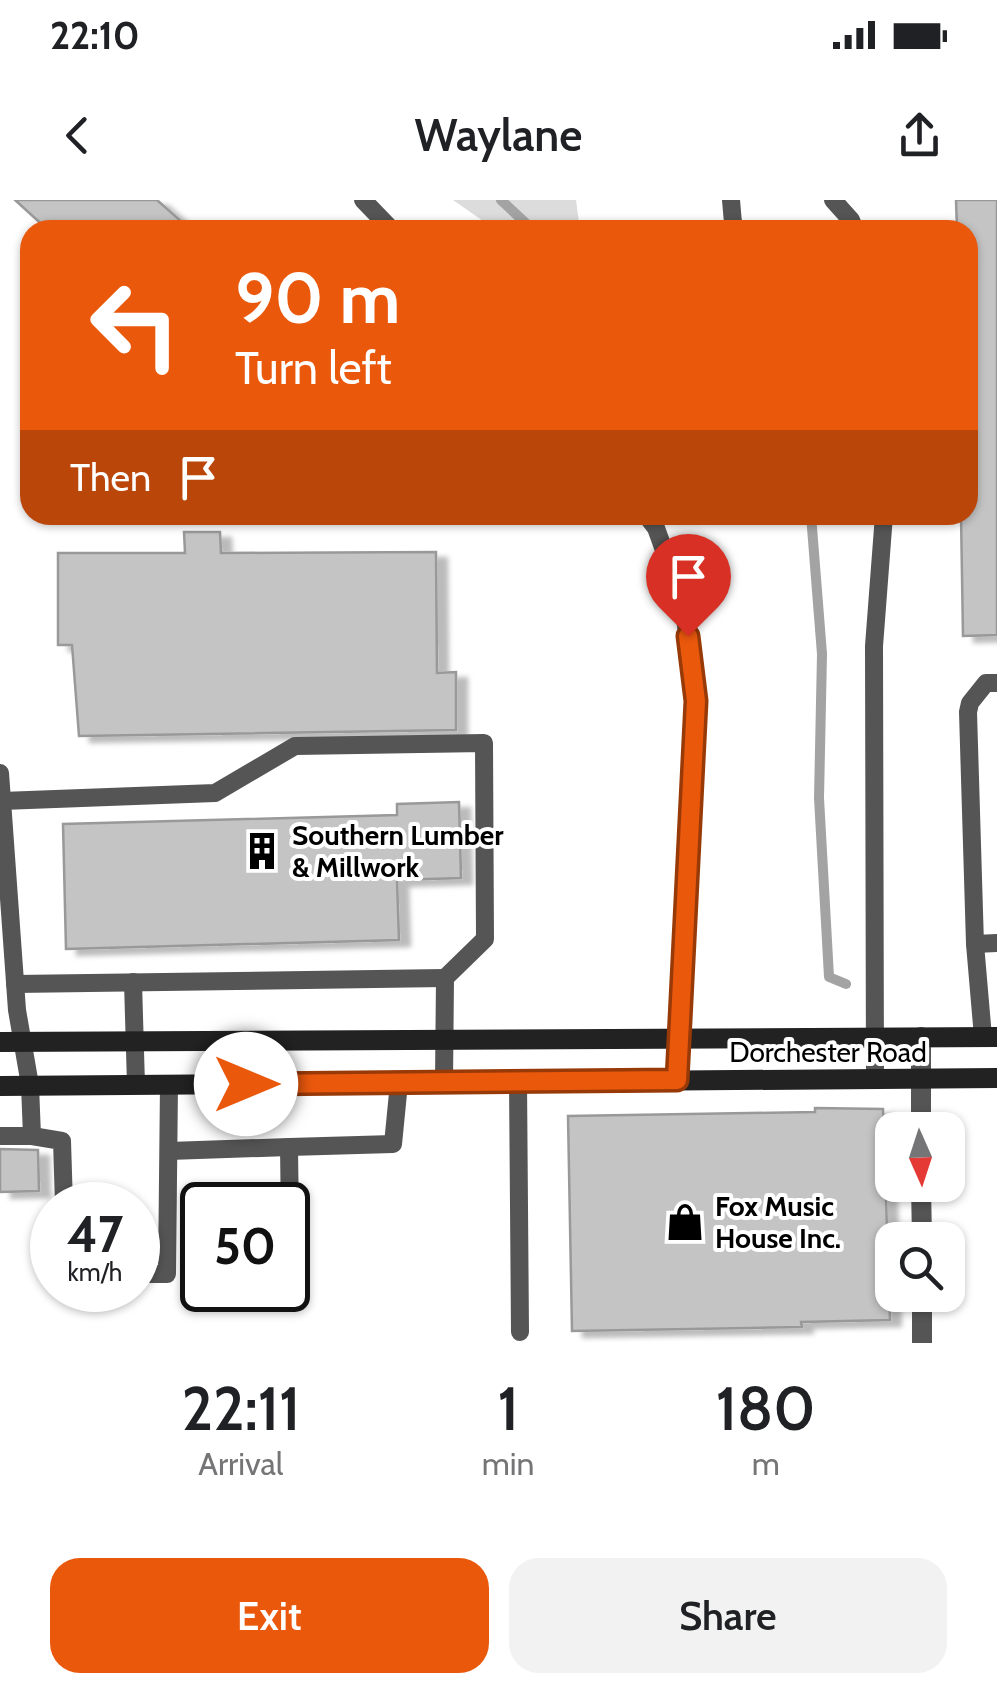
<!DOCTYPE html>
<style>
body{margin:0;font-family:Cabin,sans-serif;background:#f2f2f2;color:#202124;height:100vh;display:flex;flex-direction:column;font-size:38px;white-space:nowrap}
*{box-sizing:border-box;margin:0}
p{font-size:32px;color:#757577}
.icon{flex:none;width:55px;height:55px;fill:none;stroke:currentColor;stroke-width:2;stroke-linecap:round;stroke-linejoin:round}
.map{position:relative;height:1143px;overflow:hidden}
.panel{display:flex;flex-direction:column;background:#fff;flex:1}
.panel>*{flex:none}
.banner{position:absolute;left:20px;top:20px;width:958px;height:305px;border-radius:30px;box-shadow:0 2px 8px #0004;background:#ea580c;color:#fff;overflow:hidden}
.needle{width:65px;rotate:177deg}
.controls{position:absolute;left:875px;top:912px;display:grid;gap:20px}
.controls a{display:grid;place-items:center;width:90px;height:90px;border-radius:20px;background:#fff;box-shadow:0 2px 8px #0004;font-size:50px}
.speed{position:absolute;left:30px;top:982px;display:flex;gap:20px;font-size:50px;font-weight:700;text-align:center}
.speed>*{display:grid;place-content:center;width:130px;height:130px;border-radius:50%;background:#fff;box-shadow:0 2px 8px #0004;line-height:1}
.speed small{font-size:25px;font-weight:400}
.speed .limit{border:5px solid #111;border-radius:15px;background:#fff;color:#111}
.pin{position:absolute;display:grid;place-items:center;width:85px;height:85px;color:#fff;margin:-102px -42px;border-radius:50% 50% 50% 0;rotate:-45deg;box-shadow:0 0 10px #0007}
.pin .icon{rotate:45deg}
.me{position:absolute;width:110px;margin:-55px;rotate:90deg;stroke-linejoin:round;filter:drop-shadow(0 0 8px #0008)}
.turn{display:flex;align-items:center;gap:35px;height:210px;padding:0 50px;font-size:45px}
.turn .icon{width:130px;height:130px;stroke-width:2.5}
.turn b{display:block;font-size:70px;line-height:85px}
.then{display:flex;align-items:center;height:95px;padding:0 50px;background:#0003;gap:20px;font-size:38px}
.eta{display:flex;justify-content:space-evenly;align-items:center;height:170px;text-align:center}
.eta b{font-size:60px;font-weight:600;line-height:70px}
.button{display:flex;gap:20px;margin-top:auto;padding:20px 50px}
.button a{flex:1;height:115px;border-radius:30px;background:#ea580c;color:#fff;font-size:40px;font-weight:600;line-height:115px;text-align:center}
.button a+a{background:#f2f2f2;color:#202124}
.status{display:flex;justify-content:space-between;align-items:center;height:70px;padding:0 50px;background:#fff;direction:ltr}
.status svg{height:28px;fill:currentColor}
header{display:flex;justify-content:space-between;align-items:center;height:130px;padding:0 50px;background:#fff;font-size:45px;font-weight:600}
.map>svg:first-child{display:block}
.green{fill:#dcdcdc}
.lines{fill:none;stroke-linecap:round;stroke-linejoin:round}
.stream{stroke:#a3a3a3;stroke-width:10}
.building{fill:#c4c4c4;stroke:#999;stroke-width:2.5;filter:url(#shadow)}
.lane{stroke:#555;stroke-width:18}
.street{stroke:#555;stroke-width:20}
.secondary{stroke:#222;stroke-width:20}
.route-casing{stroke:#983908;stroke-width:25}
.route{stroke:#ea580c;stroke-width:18}
.labels{text-anchor:middle;stroke-width:8;stroke-linejoin:round;paint-order:stroke}
.poi-label{font-size:28px;font-weight:bold;fill:#000;stroke:#fff;text-anchor:start}
.street-label{font-size:28px;fill:#000;stroke:#fff}
</style>
<div class="status"><b>22:10</b><svg viewBox="0 0 49 12"><path d="M0 12V9h3v3zM5 12V6h3v6zM10 12V3h3v9zM15 12V0h3v12zM26 1h20v11H26zM47 4h2v5h-2z"/></svg></div>
<header><svg class="icon" aria-label="back" viewBox="0 0 24 24"><path d="M15 5l-7 7 7 7"/></svg>Waylane<svg class="icon" aria-label="share" viewBox="0 0 24 24"><path d="M12 15V3M7 8l5-5 5 5M5 13v7h14v-7"/></svg></header>
<div class="map">
<svg width="997" height="1143" viewBox="0 0 997 1143">
<defs>
<filter id="shadow"><feDropShadow dx="11" dy="6" stdDeviation="2.5" flood-color="#0004"/></filter>
</defs>
<rect width="100%" height="100%" fill="#fff"/>
<polygon class="green" points="453,0 576,0 580,30 496,30"/>
<g class="lines">
<g class="stream">
<polyline points="501,0 533,30"/>
<polyline points="811,315 822,454 819,598 829,777 846,784"/>
</g>
</g>
<g class="building">
<polygon points="15,0 157,0 191,30 48,30"/>
<polygon points="956,0 997,0 997,435 963,436 961,315 968,315 968,30 957,30"/>
<polygon points="184,332 220,332 221,353 436,352 437,473 456,472 456,530 79,536 72,445 58,445 58,353 185,353"/>
<polygon points="459,602 461,678 397,680 399,740 66,749 63,624 397,615 397,604"/>
<polygon points="815,908 883,909 890,1120 801,1122 802,1127 572,1131 568,916 815,912"/>
<polygon points="0,949 38,950 39,991 0,992"/>
</g>
<g class="lines">
<g class="lane">
<polyline points="363,0 392,30"/>
<polyline points="731,0 733,23 739,30"/>
<polyline points="833,0 851,20 855,30"/>
<polyline points="646,315 656,328 683,403 696,501 677,880"/>
<polyline points="0,573 17,810 30,885 32,936"/>
<polyline points="2,601 215,593 295,546 484,543 485,739 445,778 444,882"/>
<polyline points="975,744 997,743"/>
<polyline points="133,782 136,885"/>
<polyline points="15,784 445,778"/>
<polyline points="983,837 975,744 968,512 970,503 986,483 997,483"/>
<polyline points="875,879 874,446 884,315"/>
<polyline points="518,881 520,1132"/>
<polyline points="0,936 32,936 62,941 64,1005"/>
<polyline points="169,951 289,947"/>
<polyline points="290,1024 289,947 393,944 399,883"/>
<polyline points="138,1074 167,1074 169,884"/>
</g>
<g class="street">
<polyline points="921,930 921,837"/>
<polyline points="921,985 922,1040"/>
<polyline points="922,1095 922,1143"/>
</g>
<g class="secondary">
<polyline points="0,842 997,837"/>
<polyline points="0,886 997,878"/>
</g>
</g>
<g class="lines">
<g class="route-casing">
<polyline id="route" points="246,884 677,880 696,501 688,436"/>
</g>
<use href="#route" class="route"/>
</g>
<defs>
<g id="building-bare" transform="scale(3)"><path d="M-4-6H4V6H1V3H-1V6H-4ZM-2.5-4.3h1.7v1.8h-1.7ZM.8-4.3h1.7v1.8H.8ZM-2.5-1h1.7V.8h-1.7ZM.8-1h1.7V.8H.8Z" fill="#000" stroke="#fff" stroke-width="2.5" paint-order="stroke"/></g>
<g id="shop-bare" transform="scale(3)"><path d="M-5-2.5h2.3a2.7 3.5 0 0 1 5.4 0H5L5.5 6h-11ZM-1.5-2.5h3a1.5 2.3 0 0 0-3 0Z" fill="#000" stroke="#fff" stroke-width="2.5" paint-order="stroke"/></g>
</defs>
<g fill-rule="evenodd">
<use href="#building-bare" x="262" y="651"/>
<use href="#shop-bare" x="685" y="1022"/>
</g>
<g class="labels">
<g class="poi-label">
<text x="292" y="645">Southern Lumber<tspan x="292" dy="32">&amp; Millwork</tspan></text>
<text x="715" y="1016">Fox Music<tspan x="715" dy="32">House Inc.</tspan></text>
</g>
<g class="street-label">
<text x="828" y="862">Dorchester Road</text>
</g>
</g>
</svg>
<div class="controls">
<a><svg class="needle" viewBox="-14 -14 28 28"><path d="M0-13l5 13h-10z" fill="#e53935"/><path d="M0 13l5-13h-10z" fill="#757577"/></svg></a>
<a><svg class="icon" aria-label="search" viewBox="0 0 24 24"><circle cx="10" cy="10" r="6"/><path d="M15 15l6 6"/></svg></a>
</div>
<div class="speed"><div>47<small>km/h</small></div><div class="limit">50</div></div>
<div class="pin" style="left:688px;top:436px;background:#d93025"><svg class="icon" aria-label="arrive" viewBox="0 0 24 24"><path d="M6 21V4h12l-3 4 3 4H6"/></svg></div>
<svg class="me" style="left:246px;top:884px" viewBox="-20 -20 40 40"><circle r="19" fill="#fff"/><path d="M0-13L10 11 0 6-10 11z" fill="#ea580c"/></svg>
<div class="banner">
<div class="turn"><svg class="icon" aria-label="left" viewBox="0 0 24 24"><path d="M17 20v-9H6M10 6l-5 5 5 5"/></svg><div><b>90 m</b>Turn left</div></div>
<div class="then">Then<svg class="icon" aria-label="arrive" viewBox="0 0 24 24"><path d="M6 21V4h12l-3 4 3 4H6"/></svg></div>
</div>
</div>
<section class="panel">
<div class="eta">
<div><b>22:11</b><p>Arrival</p></div>
<div><b>1</b><p>min</p></div>
<div><b>180</b><p>m</p></div>
</div>
<div class="button"><a>Exit</a><a>Share</a></div>
</section>
